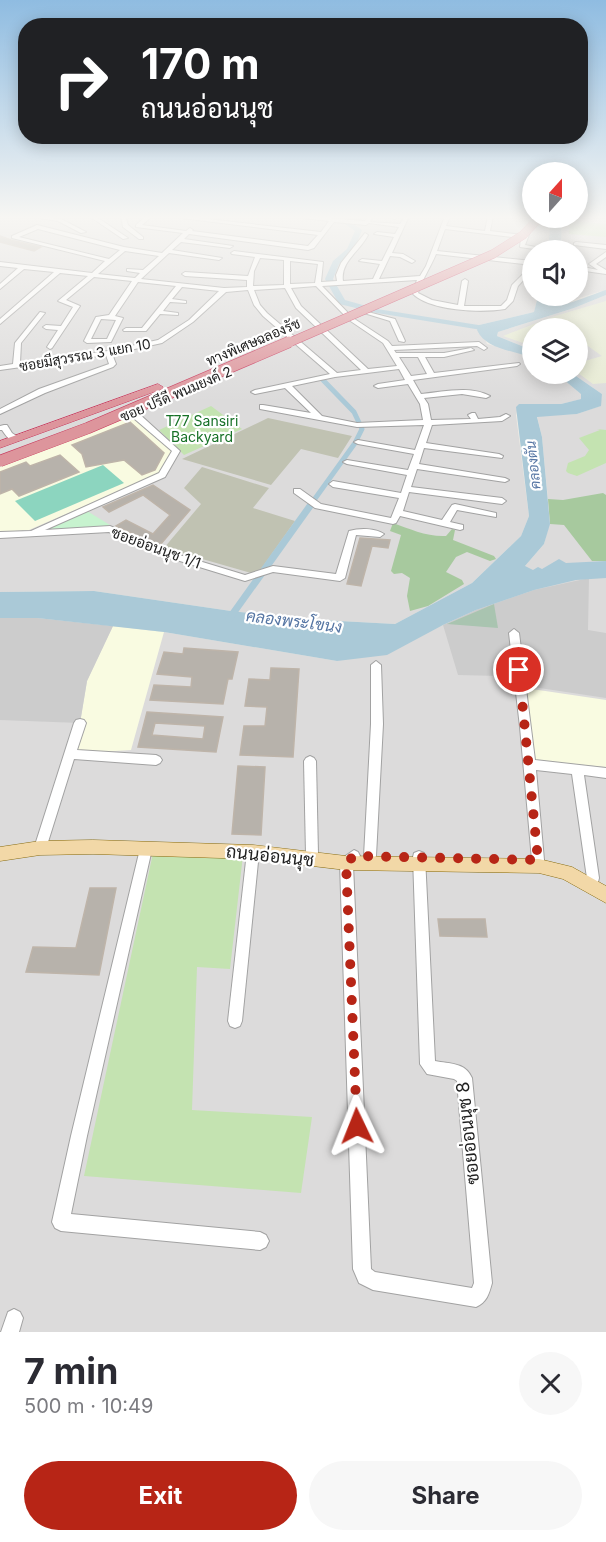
<!DOCTYPE html>
<meta charset="utf-8">
<style>
body{margin:0;font-family:Inter,Sarabun,sans-serif;background:#f7f7f7;color:#2b2b33;height:100vh;display:flex;flex-direction:column;font-size:22px;white-space:nowrap}
*{box-sizing:border-box;margin:0}
p{font-size:20px;color:#7c7c81}
.icon{flex:none;width:33px;height:33px;fill:none;stroke:currentColor;stroke-width:2;stroke-linecap:round;stroke-linejoin:round}
.map{position:relative;height:1332px;overflow:hidden}
.sheet{display:flex;flex-direction:column;background:#fff;flex:1}
.sheet>*{flex:none}
.top-card{position:absolute;left:18px;top:18px;width:570px;height:126px;border-radius:24px;box-shadow:0 3px 15px #0003;background:#202124;color:#fff;overflow:hidden}
.needle{width:39px;rotate:21deg}
.fabs{position:absolute;left:522px;top:162px;display:grid;gap:12px}
.fabs a{display:grid;place-items:center;width:66px;height:66px;border-radius:50%;background:#fff;box-shadow:0 3px 15px #0003;font-size:30px}
.pin{position:absolute;display:grid;place-items:center;width:51px;height:51px;color:#fff;margin:-26px;border:3px solid #fff;border-radius:50%;box-shadow:0 2px 6px #0007}
.me{position:absolute;width:66px;margin:-33px;rotate:358deg;stroke-linejoin:round;filter:drop-shadow(0 0 4px #0008)}
.turn{display:flex;align-items:center;gap:21px;height:126px;padding:0 24px;font-size:27px}
.turn .icon{width:78px;height:78px;stroke-width:2.5}
.turn b{display:block;font-size:42px;line-height:51px}
.round{display:grid;place-items:center;flex:none;width:63px;height:63px;border-radius:32px;background:#f7f7f7}
.head{display:flex;align-items:center;justify-content:space-between;height:102px;padding:0 24px}
h1{font-size:36px;font-weight:700;line-height:45px}
.action{display:flex;gap:12px;margin-top:auto;padding:12px 24px}
.action a{flex:1;height:69px;border-radius:36px;background:#b72516;color:#fff;font-size:24px;font-weight:700;line-height:69px;text-align:center}
.action a+a{background:#f7f7f7;color:#2b2b33}
.map>svg:first-child{display:block}
.residential{fill:#dcdbdb}
.education{fill:#f9fbe1}
.religious{fill:#ccc}
.construction{fill:#c0c2b2}
.farmland{fill:#e7ebd3}
.grass{fill:#c4e3b1}
.forest{fill:#a7c99e}
.cemetery{fill:#a9c4b0}
.park{fill:#c7f3cf}
.pitch{fill:#8cd5bf}
.water{fill:#aac9d7}
.lines{fill:none;stroke-linecap:round;stroke-linejoin:round}
.canal-far1{stroke:#aac9d7;stroke-width:5}
.canal{stroke:#aac9d7;stroke-width:7}
.river{fill:#aac9d7;fill-rule:evenodd}
.building{fill:#b7b2ab;stroke:#beb4a9;stroke-width:1.5;fill-rule:evenodd}
.minor-casing{stroke:#a2a2a2;stroke-width:2}
.major-casing{stroke:#886c10;stroke-width:1}
.highway-casing{stroke:#c7375b;stroke-width:1}
.minor{fill:#fff;fill-rule:evenodd}
.major{fill:#f2d8a7;fill-rule:evenodd}
.highway{fill:#dd959c;fill-rule:evenodd}
.highway-bridge-far1-casing{stroke:#c7375b;stroke-width:9;stroke-linecap:butt}
.highway-bridge-casing{stroke:#c7375b;stroke-width:12;stroke-linecap:butt}
.highway-bridge-far1{stroke:#dd959c;stroke-width:8}
.highway-bridge{stroke:#dd959c;stroke-width:11}
.route{stroke:#b72516;stroke-width:10;stroke-dasharray:0 18}
.labels{text-anchor:middle;stroke-width:4.5;stroke-linejoin:round;paint-order:stroke}
.far-street-label{font-size:14px;fill:#1e1e1e;stroke:#fff}
.far-park-label{font-size:14px;fill:#177127;stroke:#fff}
.far-water-label{font-size:14px;font-style:italic;fill:#5575a3;stroke:#fff}
.street-label{font-size:15px;fill:#1e1e1e;stroke:#fff}
.water-label{font-size:16px;font-style:italic;fill:#5575a3;stroke:#fff}
.near-street-label{font-size:18px;fill:#1e1e1e;stroke:#fff}
</style>
<div class="map">
<svg width="606" height="1332" viewBox="0 0 606 1332">
<rect width="100%" height="100%" fill="#eeece5"/>
<g class="residential">
<polygon points="0,216 551,218 548,250 532,250 532,296 538,296 534,312 479,325 487,344 519,352 532,358 532,374 557,374 582,394 582,399 561,404 519,404 516,415 529,516 521,536 472,583 395,624 302,619 231,611 94,591 0,592"/>
<polygon points="578,216 606,216 606,293 602,291 579,298 563,306 555,307 559,296 578,296 578,250 556,250 562,243 562,218"/>
<polygon points="606,295 606,1332 0,1332 0,618 37,618 164,632 337,661 443,625 476,610 525,566 544,544 550,521 542,437 537,416 577,414 600,406 602,394 573,374 578,374 578,328 532,328 532,350 497,336 498,332 574,308"/>
</g>
<g class="education">
<polygon points="132,416 173,452 160,473 29,530 0,532 0,467"/>
<polygon points="113,626 164,632 131,750 69,754 80,723 87,681"/>
<polygon points="525,688 606,700 606,767 532,760"/>
</g>
<g class="religious">
<polygon points="589,578 588,630 606,633 606,698 500,682 499,676 458,675 443,625 476,610 534,590"/>
<polygon points="0,618 37,618 113,626 87,681 80,723 0,720"/>
</g>
<g class="construction">
<polygon points="268,418 352,436 338,458 301,449 271,485 182,459"/>
<polygon points="202,467 269,488 253,508 295,521 261,569 251,573 164,548 201,504 184,488"/>
</g>
<polygon class="farmland" points="606,301 606,383 593,384 578,373 578,363 602,356 578,339 578,328 532,328 532,346 503,336 555,316"/>
<g class="grass">
<polygon points="570,221 606,224 606,237 569,234"/>
<polygon points="211,406 242,429 184,455 159,430"/>
<polygon points="597,429 606,430 606,463 577,476 568,473 566,471 568,463 585,456 589,450 579,438 600,430"/>
<polygon points="153,853 243,855 230,969 197,967 192,1110 312,1117 301,1193 84,1176"/>
</g>
<g class="forest">
<polygon points="603,493 606,495 606,561 592,561 564,525 550,524 548,499 563,500"/>
<path d="M393,523C410,529 427,537 446,536L452,529L455,530L453,540L494,556L496,559L490,561L467,552L456,557L446,572L462,580L464,584L428,606L410,611L407,596L410,578L402,573L394,574L391,571L401,535L390,531Z"/>
</g>
<polygon class="cemetery" points="494,604 498,628 447,624"/>
<polygon class="park" points="87,511 110,525 106,527 49,529"/>
<polygon class="pitch" points="103,465 124,483 35,521 15,501"/>
<g class="water">
<polygon points="551,218 562,218 561,250 548,250"/>
<path d="M606,290V295L574,308L498,332L497,336L532,350V358C514,350 486,350 477,330L479,325L534,312L538,296H559L555,306C566,306 593,294 606,290Z"/>
<polygon points="557,374 573,374 602,394 601,406 577,414 537,417 542,437 550,524 544,544 525,566 533,570 538,567 542,569 559,559 566,563 606,561 606,578 576,580 534,590 476,610 443,625 387,655 337,661 164,632 37,618 0,618 0,592 94,591 231,611 302,619 395,624 472,583 521,536 529,516 516,407 519,404 561,404 581,399 581,394"/>
</g>
<g class="lines">
<polyline class="canal-far1" points="309,507 355,443 362,429 354,412 323,380"/>
<polyline class="canal" points="229,619 310,506"/>
<polygon class="river" points="352,216 358,216 352,223 362,230 354,250 339,264 333,279 345,300 377,309 491,327 495,330 494,332 377,313 339,304 325,279 333,261 347,249 355,231 345,224"/>
</g>
<g class="building">
<polygon points="0,236 11,240 41,247 34,251 0,242"/>
<polygon points="130,422 164,453 155,470 142,475 124,460 86,467 82,454 72,445"/>
<polygon points="60,455 79,472 19,496 12,489 0,494 0,472 26,462 30,466"/>
<polygon points="153,485 190,510 159,546 116,526 126,520 153,534 170,515 143,495 109,512 103,507"/>
<polygon points="360,538 390,540 388,548 372,546 361,586 347,584"/>
<polygon points="184,648 238,652 232,679 228,679 223,704 150,700 154,685 191,687 192,677 157,674 164,652 183,654"/>
<polygon points="271,668 299,669 293,757 240,755 244,726 265,726 267,707 245,706 249,679 270,680"/>
<path d="M147,712L223,717L216,752L138,747ZM155,723L205,726L203,739L152,735Z"/>
<polygon points="238,766 265,767 261,835 232,834"/>
<polygon points="90,888 116,888 99,975 26,972 33,947 76,948"/>
<polygon points="438,919 485,919 487,937 440,936"/>
</g>
<g class="lines">
<g class="minor-casing">
<g id="minor">
<polygon points="28,216 61,219 86,232 81,233 58,221"/>
<polygon points="89,216 95,216 128,238 123,239"/>
<polygon points="121,216 125,216 128,225 143,237 143,239 139,239 123,227"/>
<path d="M146,216H152L142,225L186,231L190,228L193,230L192,231L308,246L318,235L165,216H180L321,232L329,221L285,216H303L365,221L369,216H373L370,222L400,224L405,216H409L392,253L403,254L415,261L412,263L400,257L390,256L379,279L420,276L426,266L445,216H450L446,226L485,231L488,216H493L490,231L523,235L526,232H530L525,245L541,248V250L520,247L521,238L445,229L437,251L532,261V265L436,254C431,267 422,279 418,293L432,300L458,305L462,281L465,279L468,281L464,306H501L507,300L512,285L524,273H528V275L518,286L513,301L505,309C481,313 429,311 412,293L417,280L322,286L353,318L388,341L392,346L479,342L487,348L484,350L477,346L394,350L396,353H444L471,348L474,350L444,357H425L434,373L519,363L520,364L517,366L413,380L421,394C443,392 470,385 490,396L486,398L462,394L424,398L428,404L431,420L471,419L468,415L472,413H475L478,419L500,417L506,414L510,416L502,421L432,425L426,443L499,454L503,456L502,458L424,448L419,464L505,478L509,480L505,482L417,469L411,487L502,498L506,501L502,504L409,492L403,511L442,520L452,505L455,504L496,513V517L457,510L450,522L463,525V529L460,530L400,516L396,523L393,524L315,508L294,493V489H300L321,504L391,518L399,498L333,487L329,484L333,481L401,493L407,475L347,464L343,462L347,460L408,470L414,454L358,444L354,442L358,440L415,450L424,425L357,427L260,409V405H263L311,413L285,388L255,394L251,392L255,390L330,374L263,316L254,305L248,290L226,292L193,322L162,343L112,354L116,364L113,367L45,393L0,414V409L39,389L109,364L106,355L0,370V366L13,364L15,343L40,312L45,313L21,343L20,363L108,351L158,340L189,320L219,291L182,287L172,299L186,301V303L170,302L163,311L178,313V315L160,314L146,331H124L123,330L126,328H142L176,286L138,282L115,316L123,318L111,342L87,343L84,341L96,317L109,315L132,281L94,277L66,300L80,306L52,348L50,349L47,347L58,330L46,329L43,327L46,325L61,326L73,307L58,301L88,276L60,273L0,324V319L54,272L24,269L0,289V284L18,268L0,266V262L92,273L105,261L12,238V236L37,225L124,247L162,253L183,233L136,227V225ZM334,222L366,225L369,223L399,227L395,234L377,232L374,234L394,237L382,261L362,259L359,261L380,264L373,279L343,281C340,262 360,251 368,235L365,233L341,263L336,275L337,281L321,282L323,262L234,251L231,253L232,254L255,257L248,276L185,272L182,274L185,276L247,280V287L224,288L141,279L169,253L219,260L222,258L172,250L181,242L230,248L233,246L184,239L189,234L308,250L314,248ZM38,229L120,250L109,259L19,237ZM125,251L159,256L143,270L127,269V271L140,273L135,278L98,274ZM260,258L284,260V285L253,286L254,271ZM290,261L318,264L315,283L290,284ZM316,286L349,320L383,343L397,366L368,369L301,306L291,288ZM285,288L296,308L361,370L337,373L267,313L260,305L254,290ZM101,319L116,320L107,339H91ZM399,357H418L427,374L411,376ZM399,369L405,380L378,384L374,386L378,388L408,384L420,404L423,420L357,423L322,416L292,386L335,377Z"/>
<polygon points="386,216 396,216 398,217 395,219"/>
<polygon points="576,242 606,245 606,249 574,245 574,243"/>
<polygon points="606,252 606,257 596,264 606,270 606,274 578,270 578,266 598,270 589,264"/>
<polygon points="364,311 395,319 405,341 404,342 399,341 390,321 364,313"/>
<path d="M130,411H136L180,451L165,477L45,530L110,526L163,550L245,575L273,566L336,574L349,531C360,528 375,528 384,534L380,537L356,535L345,578L340,581L273,572L245,581L157,554L109,532L0,538V532L31,531L159,473L172,451L130,415Z"/>
<path d="M4,425H7L12,433L18,437V441C10,442 6,436 2,430H0V426Z"/>
<polygon points="514,629 519,633 535,760 606,768 606,778 584,775 599,878 598,882 593,884 588,882 587,878 572,774 536,770 544,860 543,864 538,866 533,864 532,860 520,727 509,633"/>
<polygon points="376,661 381,665 383,724 376,856 374,860 370,862 366,860 364,856 371,724 371,665"/>
<polygon points="80,719 84,720 86,723 77,750 156,755 160,757 162,760 160,763 156,765 74,759 48,842 46,846 42,847 38,846 36,842 74,723 76,720"/>
<polygon points="310,756 314,758 316,761 318,854 316,858 312,860 308,858 306,854 304,761 306,758"/>
<polygon points="146,843 150,845 152,849 87,1136 71,1214 260,1232 266,1235 269,1241 266,1247 260,1250 61,1231 55,1228 52,1222 71,1136 140,849 142,845"/>
<polygon points="253,846 257,848 259,852 242,1021 240,1026 235,1028 230,1026 228,1021 247,852 249,848"/>
<path d="M354,850L358,852L360,856L353,865L371,1269L375,1272L472,1288L474,1283L457,1081L454,1079L427,1074L420,1064L413,857L414,853L419,851L424,853L425,857L435,1061C450,1064 465,1062 472,1078L492,1283C489,1294 487,1302 476,1307L373,1290L359,1283L353,1269L340,863L341,859Z"/>
<polygon points="14,1309 20,1312 23,1318 19,1332 1,1332 8,1312"/>
</g>
</g>
<g class="major-casing">
<polygon id="major" points="93,840 253,845 346,856 539,859 572,867 606,886 606,903 563,879 539,873 346,870 253,859 93,854 40,855 0,861 0,847 40,841"/>
</g>
<g class="highway-casing">
<polygon id="highway" points="158,384 163,387 162,389 0,448 0,441"/>
</g>
<use href="#minor" class="minor"/>
<use href="#major" class="major"/>
<use href="#highway" class="highway"/>
<g class="highway-bridge-far1-casing">
<polyline id="highway-bridge-far1" points="286,344 493,254 523,235 539,218"/>
</g>
<g class="highway-bridge-casing">
<polyline id="highway-bridge" points="0,461 88,428 289,342"/>
</g>
<use href="#highway-bridge-far1" class="highway-bridge-far1"/>
<use href="#highway-bridge" class="highway-bridge"/>
</g>
<linearGradient id="sky" x2="0" y2="1"><stop stop-color="#8fbce1"/><stop offset="0.54" stop-color="#f7f6f3"/><stop offset="1" stop-color="#f7f6f3" stop-opacity="0"/></linearGradient>
<rect width="606" height="402" fill="url(#sky)"/>
<g class="lines">
<polyline class="route" points="357,1126 346,863 354,856 538,860 519,670"/>
</g>
<g class="labels">
<g class="far-street-label">
<text transform="translate(253 342) rotate(-23)" y="5">ทางพิเศษฉลองรัช</text>
<text transform="translate(85 355) rotate(-10)" y="5">ซอยมีสุวรรณ 3 แยก 10</text>
<text transform="translate(176 394) rotate(-23)" y="5">ซอย ปรีดี พนมยงค์ 2</text>
</g>
<g class="far-park-label">
<text x="202" y="426">T77 Sansiri<tspan x="202" dy="16">Backyard</tspan></text>
</g>
<g class="far-water-label">
<text transform="translate(533 465) rotate(-96)" y="5">คลองตัน</text>
</g>
<g class="street-label">
<text transform="translate(156 548) rotate(20)" y="5">ซอยอ่อนนุช 1/1</text>
</g>
<g class="water-label">
<text transform="translate(294 621) rotate(7)" y="6">คลองพระโขนง</text>
</g>
<g class="near-street-label">
<text transform="translate(270 856) rotate(6)" y="6">ถนนอ่อนนุช</text>
<text transform="translate(468 1133) rotate(-96)" y="6">ซอยอ่อนนุช 8</text>
</g>
</g>
</svg>
<div class="fabs">
<a><svg class="needle" viewBox="-14 -14 28 28"><path d="M0-13l5 13h-10z" fill="#e53935"/><path d="M0 13l5-13h-10z" fill="#7c7c81"/></svg></a>
<a><svg class="icon" aria-label="sound" viewBox="0 0 24 24"><path d="M4 9h4l5-4v14l-5-4H4zM17 9q2 3 0 6"/></svg></a>
<a><svg class="icon" aria-label="layers" viewBox="0 0 24 24"><path d="M12 4l9 5-9 5-9-5zM3 14l9 5 9-5"/></svg></a>
</div>
<div class="pin" style="left:519px;top:670px;background:#d93025"><svg class="icon" aria-label="arrive" viewBox="0 0 24 24"><path d="M6 21V4h12l-3 4 3 4H6"/></svg></div>
<svg class="me" style="left:357px;top:1126px" viewBox="-20 -20 40 40"><path d="M0-17L14 15 0 8-14 15z" fill="#b72516" stroke="#fff" stroke-width="4"/></svg>
<div class="top-card">
<div class="turn"><svg class="icon" aria-label="right" viewBox="0 0 24 24"><path d="M7 20v-9h11M14 6l5 5-5 5"/></svg><div><b>170 m</b>ถนนอ่อนนุช</div></div>
</div>
</div>
<section class="sheet">
<div class="head"><div><h1>7 min</h1><p>500 m · 10:49</p></div><a class="round"><svg class="icon" aria-label="close" viewBox="0 0 24 24"><path d="M6 6l12 12M18 6L6 18"/></svg></a></div>
<div class="action"><a>Exit</a><a>Share</a></div>
</section>
